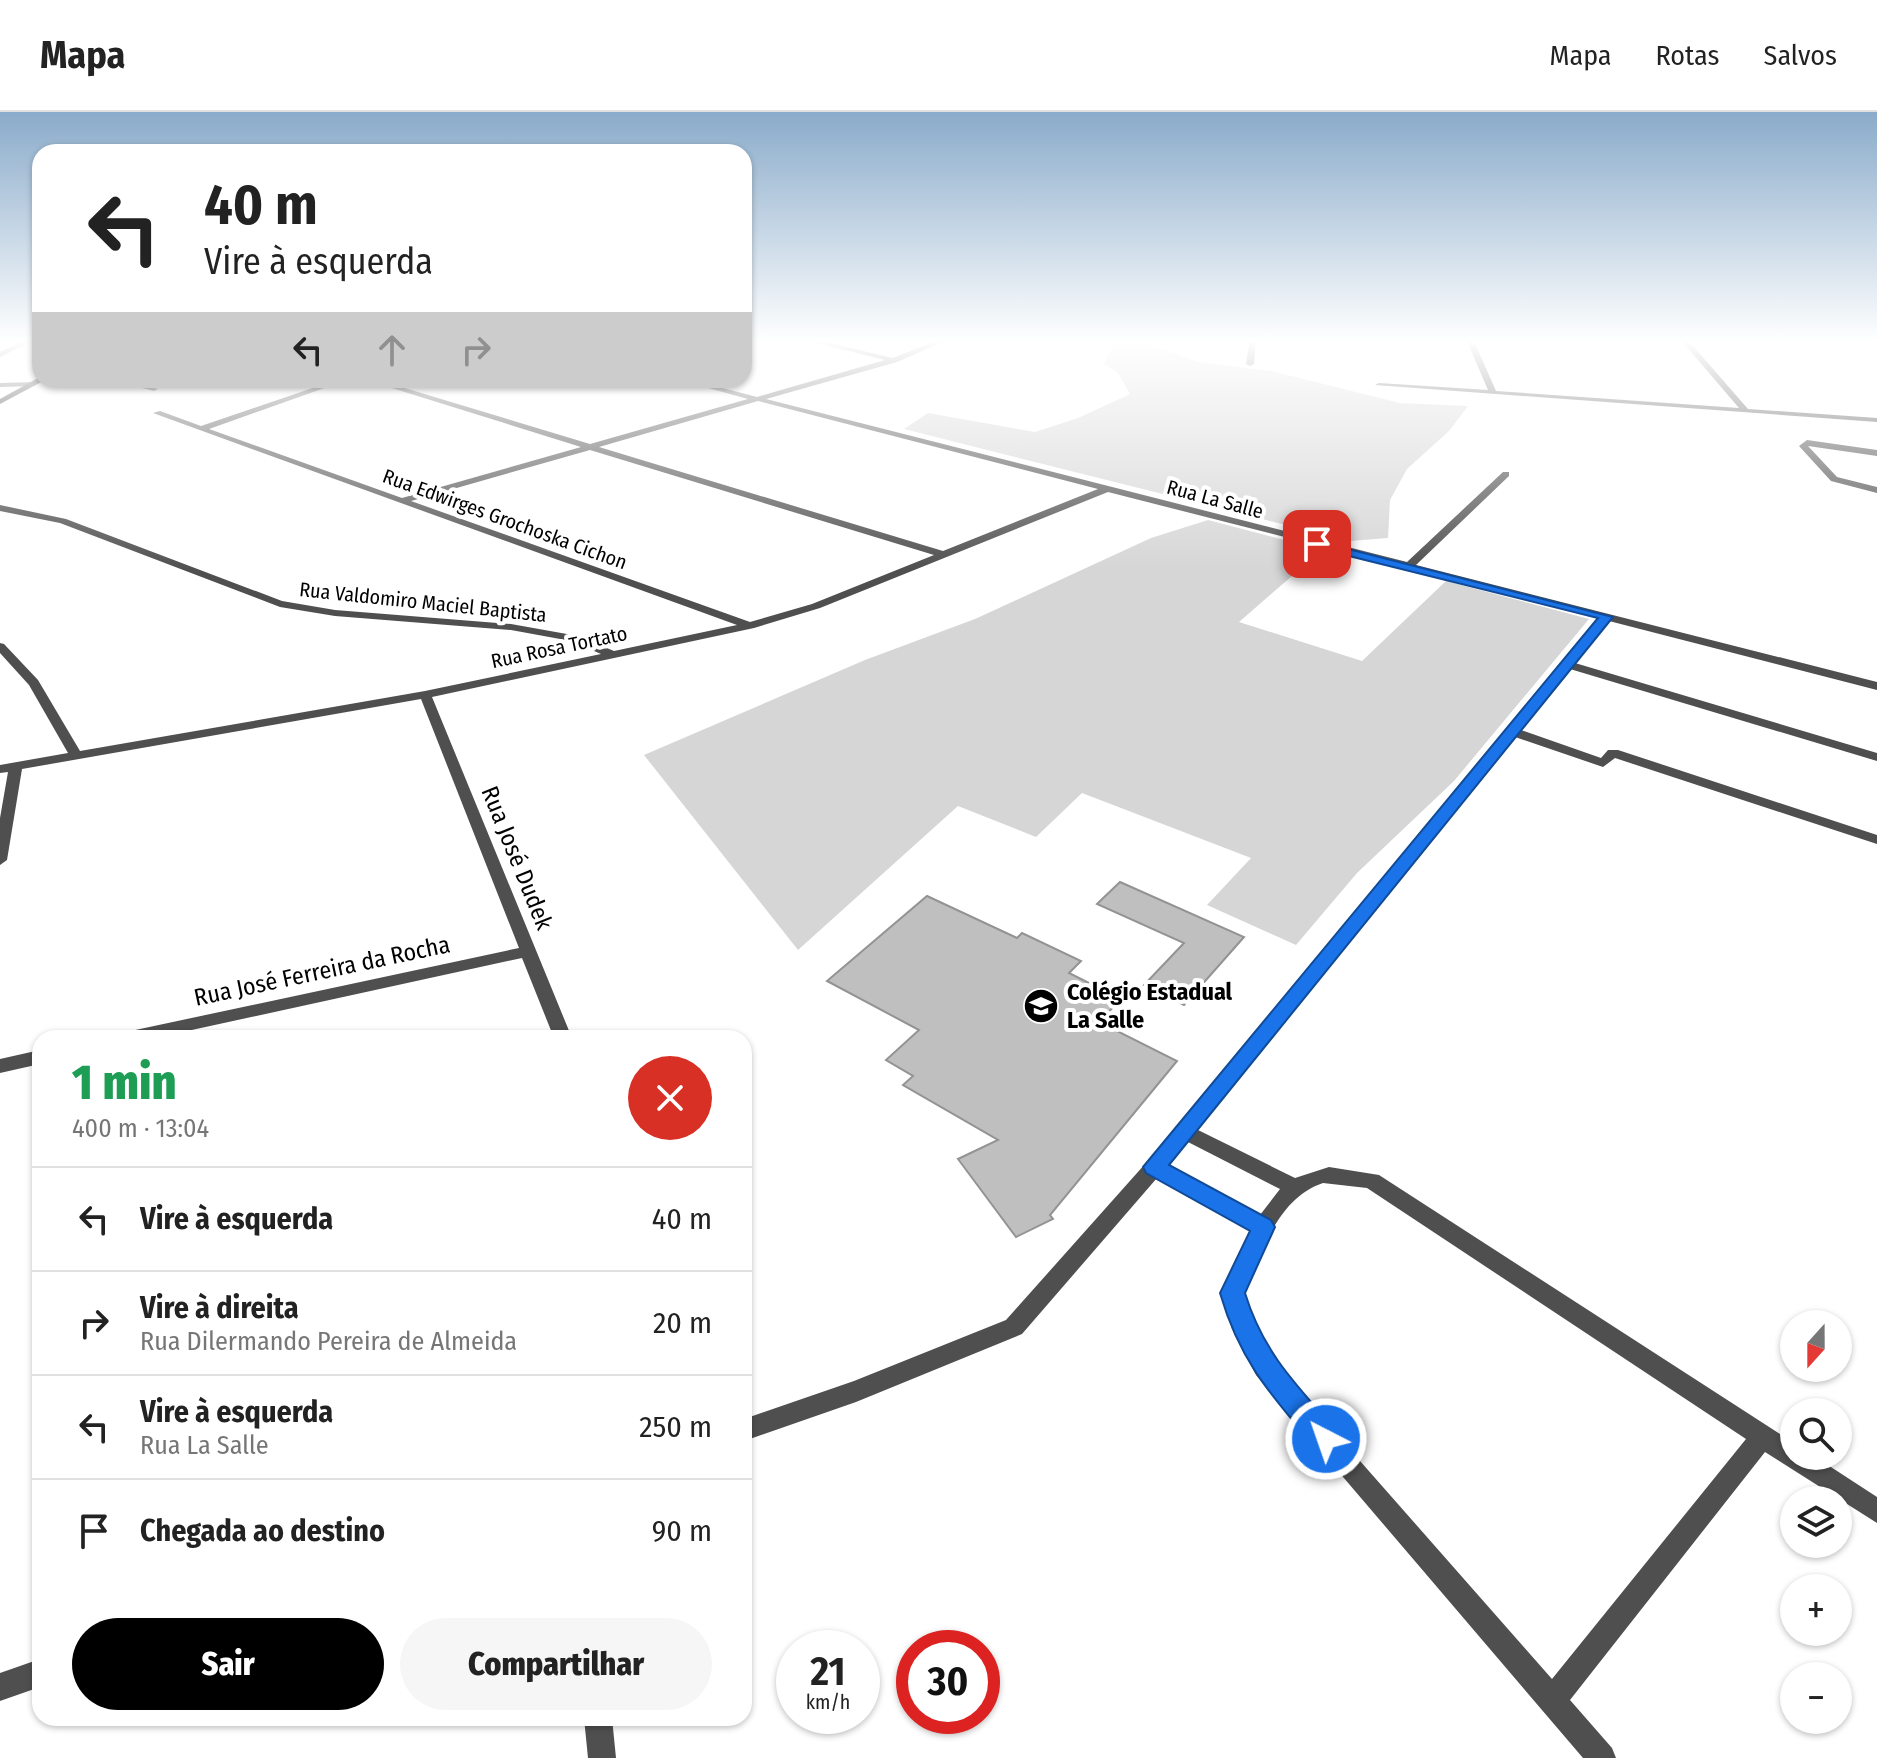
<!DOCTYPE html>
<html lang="pt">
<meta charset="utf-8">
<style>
body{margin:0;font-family:"Fira Sans Condensed",sans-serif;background:#f6f6f6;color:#222;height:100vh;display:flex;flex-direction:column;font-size:30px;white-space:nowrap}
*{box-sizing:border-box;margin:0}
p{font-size:26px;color:#767676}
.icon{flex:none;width:44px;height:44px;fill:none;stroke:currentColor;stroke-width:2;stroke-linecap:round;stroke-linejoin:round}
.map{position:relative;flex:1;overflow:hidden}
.details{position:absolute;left:32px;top:918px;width:720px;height:696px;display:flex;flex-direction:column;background:#fff;border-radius:24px;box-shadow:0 2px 6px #0004}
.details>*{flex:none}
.top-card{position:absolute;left:32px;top:32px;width:720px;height:244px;border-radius:24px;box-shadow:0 2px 6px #0004;background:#fff;color:#222;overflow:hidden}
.needle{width:52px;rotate:201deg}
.fabs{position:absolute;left:1780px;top:1198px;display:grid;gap:16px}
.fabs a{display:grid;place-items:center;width:72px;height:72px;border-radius:50%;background:#fff;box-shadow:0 2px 6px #0004;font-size:40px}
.speed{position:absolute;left:776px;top:1518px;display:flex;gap:16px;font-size:40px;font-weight:700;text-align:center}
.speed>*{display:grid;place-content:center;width:104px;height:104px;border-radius:50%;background:#fff;box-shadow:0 2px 6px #0004;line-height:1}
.speed small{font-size:20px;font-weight:400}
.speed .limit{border:12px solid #d22;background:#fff;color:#111}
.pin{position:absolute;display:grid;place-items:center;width:68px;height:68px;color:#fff;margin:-34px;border-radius:16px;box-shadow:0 4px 12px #0006}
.me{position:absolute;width:88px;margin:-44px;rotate:319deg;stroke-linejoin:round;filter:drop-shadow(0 0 6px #0008)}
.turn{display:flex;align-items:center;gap:28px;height:168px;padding:0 40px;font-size:36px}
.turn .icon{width:104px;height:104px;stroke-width:2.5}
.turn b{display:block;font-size:56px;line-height:68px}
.lanes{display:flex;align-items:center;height:76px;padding:0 40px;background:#0003;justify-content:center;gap:40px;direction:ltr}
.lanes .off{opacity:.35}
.round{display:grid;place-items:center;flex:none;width:84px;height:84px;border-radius:42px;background:#f6f6f6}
.overview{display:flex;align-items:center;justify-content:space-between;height:136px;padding:0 40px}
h1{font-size:48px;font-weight:800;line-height:60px;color:#1e9e55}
.cta{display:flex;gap:16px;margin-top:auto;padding:16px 40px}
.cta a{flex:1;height:92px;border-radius:48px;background:#000;color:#fff;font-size:32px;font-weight:800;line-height:92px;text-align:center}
.cta a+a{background:#f6f6f6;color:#222}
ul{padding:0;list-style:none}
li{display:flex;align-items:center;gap:24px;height:104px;padding:0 40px;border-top:2px solid #e0e0e0}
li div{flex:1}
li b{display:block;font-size:30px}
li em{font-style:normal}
header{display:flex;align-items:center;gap:48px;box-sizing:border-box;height:112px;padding:0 40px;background:#fff;border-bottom:2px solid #e0e0e0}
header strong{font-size:38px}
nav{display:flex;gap:44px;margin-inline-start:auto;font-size:28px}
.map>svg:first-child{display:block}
.green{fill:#d6d6d6}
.building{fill:#bfbfbf;stroke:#939393;stroke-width:2}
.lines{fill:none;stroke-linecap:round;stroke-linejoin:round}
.lane{fill:#4f4f4f;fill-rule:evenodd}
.street{fill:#4f4f4f;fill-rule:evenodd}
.secondary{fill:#1c1c1c;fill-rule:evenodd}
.route{fill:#1a73e8;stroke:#114b97;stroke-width:2}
.labels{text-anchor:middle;stroke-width:8;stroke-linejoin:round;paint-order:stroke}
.far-street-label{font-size:20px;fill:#000;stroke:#fff}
.street-label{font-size:24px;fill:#000;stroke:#fff}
.poi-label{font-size:24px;font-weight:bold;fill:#000;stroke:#fff;text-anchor:start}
</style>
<header>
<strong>Mapa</strong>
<nav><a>Mapa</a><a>Rotas</a><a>Salvos</a></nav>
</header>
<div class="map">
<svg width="1877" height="1646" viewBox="0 0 1877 1646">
<rect width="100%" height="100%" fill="#fff"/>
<g class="green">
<polygon points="1098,227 1131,227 1199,250 1271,259 1400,291 1468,294 1449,319 1407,357 1390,388 1388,426 1350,429 904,317 928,301 1035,320 1078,306 1130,282 1118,261 1104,252 1109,240 1116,235"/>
<polygon points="1208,408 1322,438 1239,510 1362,549 1446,469 1589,507 1454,669 1357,761 1296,833 1207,793 1251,746 1082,681 1036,725 958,694 798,838 644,643 865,548 975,507 1151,426"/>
</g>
<g class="building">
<polygon points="1120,770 1244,825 1184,893 1144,873 1184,831 1097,792"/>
<polygon points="927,784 1017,826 1022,821 1081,849 1069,861 1121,887 1099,910 1177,949 1050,1103 1053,1107 1016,1125 958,1047 998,1028 903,973 913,964 886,948 919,918 827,869"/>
</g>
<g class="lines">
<g class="lane">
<polygon points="111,268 125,268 158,277 154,279"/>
<polygon points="36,270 33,274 0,275 0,271"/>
<polygon points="1807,328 1877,338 1877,344 1808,334 1837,365 1877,375 1877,381 1831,369 1799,334"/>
</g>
<g class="street">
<polygon points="28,227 37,227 0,245 0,240"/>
<path d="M801,227H813L893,246L940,227H950L897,250L766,287L1407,450L1503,360H1509V364L1416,453L1877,570V578L1609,509L1575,551L1877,641V649L1570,557L1521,618L1601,646L1608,638H1618L1877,723V732L1615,646L1603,655L1515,625L1198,1018L1295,1066L1329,1055L1379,1063L1794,1331V1344H1814L1877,1385V1411L1765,1340L1570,1588L1612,1636L1616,1646H1583L1256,1263L1232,1217L1222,1181L1251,1119L1157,1066L1022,1222L856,1290L744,1329V1307L854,1269L1006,1208L1178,1015L1599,506L1411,458H1403L1402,455L1108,380L820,496L754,516L432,585L572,926H554L522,846L155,926H117L120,922L126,920L519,836L421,587L22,657L7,748L0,753V706L8,660L0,661V653L68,641L29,573L0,541V531L4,532L38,568L80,639L425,579L601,542L571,529L511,518L335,504L280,495L60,411L0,399V393L66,407L282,489L335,498L511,512L578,524L614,539L737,513L153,301L160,299L201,314L336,268H347L209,317L402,386L581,335L366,268H378L590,332L748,287L679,268H692L757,285L885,248ZM758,289L1098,377L943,439L599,335ZM590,338L934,443L812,492L750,510L411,389ZM1188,1030L1280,1077L1260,1103L1168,1053ZM1323,1071L1367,1076L1746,1327L1552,1567L1272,1249C1263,1232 1241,1198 1244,1179C1246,1172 1251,1163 1254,1156C1268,1123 1286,1083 1323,1071Z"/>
<polygon points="1250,227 1256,227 1254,252 1250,254 1246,252"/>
<polygon points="1466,227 1473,227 1496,279 1739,296 1680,227 1687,227 1748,297 1877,306 1877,310 1375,273 1379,271 1488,278"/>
<polygon points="40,938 40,952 0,961 0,947"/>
<polygon points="40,1547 40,1575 0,1589 0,1561"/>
<polygon points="584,1606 612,1606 616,1646 588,1646"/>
</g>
<polygon class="secondary" points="38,266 45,268 0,292 0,287"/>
</g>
<linearGradient id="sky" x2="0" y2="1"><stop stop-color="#8aabca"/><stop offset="0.5" stop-color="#fff"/><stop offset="1" stop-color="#fff" stop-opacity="0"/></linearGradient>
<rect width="1877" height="458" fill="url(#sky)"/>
<path class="route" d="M1317,429L1613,505L1169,1053L1271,1108L1275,1115L1245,1181C1263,1240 1296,1273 1336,1318L1339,1327L1336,1336L1326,1340L1316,1336C1271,1283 1240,1250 1220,1181L1250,1119L1146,1061L1143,1055L1598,506L1313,435Z"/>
<defs>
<g id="school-disc" transform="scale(1.8)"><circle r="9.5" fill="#000" stroke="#fff"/><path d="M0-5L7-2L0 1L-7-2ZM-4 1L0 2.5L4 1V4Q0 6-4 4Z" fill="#fff"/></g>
</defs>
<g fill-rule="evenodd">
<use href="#school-disc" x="1041" y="894"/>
</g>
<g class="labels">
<g class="far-street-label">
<text transform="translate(1215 387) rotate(15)" y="7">Rua La Salle</text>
<text transform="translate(505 407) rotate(20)" y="7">Rua Edwirges Grochoska Cichon</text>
<text transform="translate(423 490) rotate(6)" y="7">Rua Valdomiro Maciel Baptista</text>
<text transform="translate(559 535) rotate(-12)" y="7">Rua Rosa Tortato</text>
</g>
<g class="street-label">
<text transform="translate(517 746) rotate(68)" y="8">Rua José Dudek</text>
<text transform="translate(322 859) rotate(-12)" y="8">Rua José Ferreira da Rocha</text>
</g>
<g class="poi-label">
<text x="1067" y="888">Colégio Estadual<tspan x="1067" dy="28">La Salle</tspan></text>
</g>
</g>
</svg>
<div class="fabs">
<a><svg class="needle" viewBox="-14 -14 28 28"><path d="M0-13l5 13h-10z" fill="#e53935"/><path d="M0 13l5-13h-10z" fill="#767676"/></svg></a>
<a><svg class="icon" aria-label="search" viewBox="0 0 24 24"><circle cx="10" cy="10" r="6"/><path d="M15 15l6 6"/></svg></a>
<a><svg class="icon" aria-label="layers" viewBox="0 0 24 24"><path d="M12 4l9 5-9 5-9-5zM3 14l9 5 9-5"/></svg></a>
<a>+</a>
<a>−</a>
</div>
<div class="speed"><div>21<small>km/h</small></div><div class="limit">30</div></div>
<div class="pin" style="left:1317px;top:432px;background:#d93025"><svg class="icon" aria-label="arrive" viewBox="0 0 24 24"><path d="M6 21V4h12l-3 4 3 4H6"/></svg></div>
<svg class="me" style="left:1326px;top:1327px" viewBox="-20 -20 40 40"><circle r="17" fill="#1a73e8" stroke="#fff" stroke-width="3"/><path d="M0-11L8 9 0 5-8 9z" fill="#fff"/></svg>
<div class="top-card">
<div class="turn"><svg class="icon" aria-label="left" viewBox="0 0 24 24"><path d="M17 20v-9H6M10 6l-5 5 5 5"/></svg><div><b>40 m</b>Vire à esquerda</div></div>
<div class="lanes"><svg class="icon" aria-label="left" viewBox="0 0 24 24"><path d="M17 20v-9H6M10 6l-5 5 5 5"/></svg><svg class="icon off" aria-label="ahead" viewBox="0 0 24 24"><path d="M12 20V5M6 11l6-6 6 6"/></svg><svg class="icon off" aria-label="right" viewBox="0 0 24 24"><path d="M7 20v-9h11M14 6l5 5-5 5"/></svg></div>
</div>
<section class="details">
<div class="overview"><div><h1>1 min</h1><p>400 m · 13:04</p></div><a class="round" style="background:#d93025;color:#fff"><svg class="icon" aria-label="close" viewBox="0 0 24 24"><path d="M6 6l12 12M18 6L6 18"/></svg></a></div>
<ul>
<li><svg class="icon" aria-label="left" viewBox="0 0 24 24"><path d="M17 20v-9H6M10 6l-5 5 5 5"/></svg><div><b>Vire à esquerda</b></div><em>40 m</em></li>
<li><svg class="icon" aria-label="right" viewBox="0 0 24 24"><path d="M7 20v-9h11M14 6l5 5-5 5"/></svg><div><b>Vire à direita</b><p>Rua Dilermando Pereira de Almeida</p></div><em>20 m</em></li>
<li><svg class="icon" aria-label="left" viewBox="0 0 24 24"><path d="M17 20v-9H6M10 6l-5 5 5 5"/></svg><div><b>Vire à esquerda</b><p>Rua La Salle</p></div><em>250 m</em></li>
<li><svg class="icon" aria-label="arrive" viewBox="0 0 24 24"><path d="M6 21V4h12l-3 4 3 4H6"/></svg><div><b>Chegada ao destino</b></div><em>90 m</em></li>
</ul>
<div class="cta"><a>Sair</a><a>Compartilhar</a></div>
</section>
</div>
